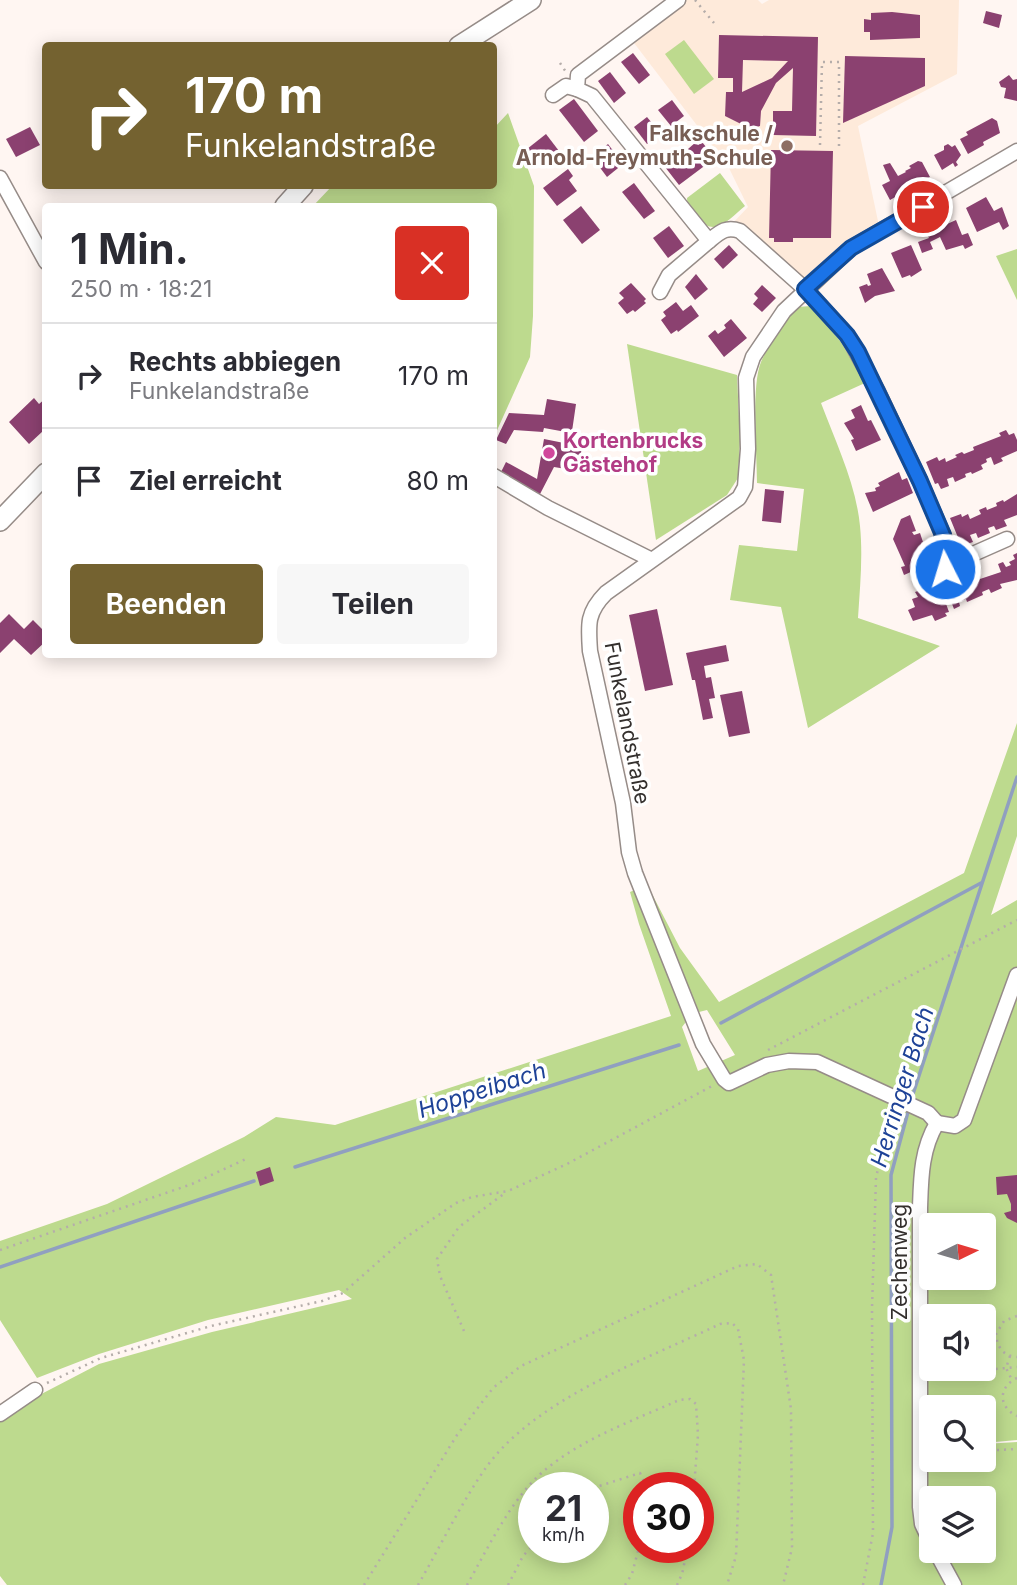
<!DOCTYPE html>
<html lang="de">
<meta charset="utf-8">
<style>
body{margin:0;font-family:Inter,sans-serif;background:#f7f7f7;color:#2b2b33;height:100vh;display:flex;flex-direction:column;font-size:26px;white-space:nowrap}
*{box-sizing:border-box;margin:0}
p{font-size:23px;color:#7c7c81}
.icon{flex:none;width:38px;height:38px;fill:none;stroke:currentColor;stroke-width:2;stroke-linecap:round;stroke-linejoin:round}
.map{position:relative;flex:1;overflow:hidden}
.sheet{position:absolute;left:42px;top:203px;width:455px;height:455px;display:flex;flex-direction:column;background:#fff;border-radius:7px;box-shadow:0 4px 18px #0003}
.sheet>*{flex:none}
.guide{position:absolute;left:42px;top:42px;width:455px;height:147px;border-radius:7px;box-shadow:0 4px 18px #0003;background:#746230;color:#fff;overflow:hidden}
.needle{width:46px;rotate:85deg}
.fabs{position:absolute;left:919px;top:1213px;display:grid;gap:14px}
.fabs a{display:grid;place-items:center;width:77px;height:77px;border-radius:7px;background:#fff;box-shadow:0 4px 18px #0003;font-size:35px}
.speed{position:absolute;left:518px;top:1472px;display:flex;gap:14px;font-size:35px;font-weight:700;text-align:center}
.speed>*{display:grid;place-content:center;width:91px;height:91px;border-radius:50%;background:#fff;box-shadow:0 4px 18px #0003;line-height:1}
.speed small{font-size:18px;font-weight:400}
.speed .limit{border:10px solid #d22;background:#fff;color:#111}
.pin{position:absolute;display:grid;place-items:center;width:60px;height:60px;color:#fff;margin:-30px;border:4px solid #fff;border-radius:50%;box-shadow:0 2px 7px #0007}
.me{position:absolute;width:77px;margin:-38px;rotate:355deg;stroke-linejoin:round;filter:drop-shadow(0 0 5px #0008)}
.turn{display:flex;align-items:center;gap:24px;height:147px;padding:0 28px;font-size:32px}
.turn .icon{width:91px;height:91px;stroke-width:2.5}
.turn b{display:block;font-size:49px;line-height:60px}
.round{display:grid;place-items:center;flex:none;width:74px;height:74px;border-radius:7px;background:#f7f7f7}
.headline{display:flex;align-items:center;justify-content:space-between;height:119px;padding:0 28px}
h1{font-size:42px;font-weight:700;line-height:52px}
.action{display:flex;gap:14px;margin-top:auto;padding:14px 28px}
.action a{flex:1;height:80px;border-radius:7px;background:#746230;color:#fff;font-size:28px;font-weight:700;line-height:80px;text-align:center}
.action a+a{background:#f7f7f7;color:#2b2b33}
ul{padding:0;list-style:none}
li{display:flex;align-items:center;gap:21px;height:105px;padding:0 28px;border-top:2px solid #e1e1e2}
li div{flex:1}
li b{display:block;font-size:26px}
li em{font-style:normal}
.map>svg:first-child{display:block}
.education{fill:#feeada}
.green{fill:#bdda8e;fill-rule:evenodd}
.lines{fill:none;stroke-linecap:round;stroke-linejoin:round}
.stream{stroke:#909fc0;stroke-width:3.5}
.building{fill:#8b4170;fill-rule:evenodd}
.minor-casing{stroke:#968c88;stroke-width:17}
.major-casing{stroke:#968c88;stroke-width:22}
.path{stroke:#b5adaa;stroke-width:2.5;stroke-dasharray:2 5;stroke-linecap:butt}
.minor{stroke:#fff;stroke-width:14}
.major{stroke:#fff;stroke-width:19}
.route-casing{stroke:#114b97;stroke-width:18}
.route{stroke:#1a73e8;stroke-width:12}
.education-dot{fill:#8d6e63;stroke:#fff;stroke-width:2.5}
.hotel-dot{fill:#d1479c;stroke:#fff;stroke-width:2.5}
.labels{text-anchor:middle;stroke-width:7;stroke-linejoin:round;paint-order:stroke}
.education-label{font-size:21px;font-weight:bold;fill:#785e54;stroke:#fff;text-anchor:end}
.hotel-label{font-size:21px;font-weight:bold;fill:#b23c85;stroke:#fff;text-anchor:start}
.street-label{font-size:21px;fill:#34302e;stroke:#fff}
.water-label{font-size:23px;font-style:italic;fill:#1e4297;stroke:#fff}
</style>
<div class="map">
<svg width="1017" height="1585" viewBox="0 0 1017 1585">
<rect width="100%" height="100%" fill="#fff6f2"/>
<polygon class="education" points="681,0 758,0 762,4 769,0 959,0 957,74 858,126 879,226 805,286 730,226 748,207 728,166 631,39"/>
<g class="green">
<polygon points="684,40 714,79 694,94 665,54"/>
<polygon points="508,113 534,186 533,316 530,357 494,437 494,206 313,206 332,186 494,186 494,128"/>
<path d="M720,173L745,206C730,218 715,239 698,218C692,211 687,207 687,198Z"/>
<polygon points="1017,249 1017,300 996,256"/>
<path d="M811,306L841,342L865,383L821,403C836,443 856,484 860,526C863,557 860,587 858,618L940,646L808,728L781,607L730,600L739,545L797,551L804,489L757,483C757,455 751,386 761,362C769,343 784,324 797,307Z"/>
<polygon points="627,344 737,375 740,441 738,478 727,495 656,540"/>
<path d="M1017,723V836L991,915L1017,900V1440L984,1443V1407H931V1460H984V1444L1017,1442V1585H7L0,1576V1420L26,1402L99,1364L212,1332L352,1299L339,1290L208,1320L99,1354L37,1378L0,1320V1241L107,1204L244,1137L276,1117L335,1125L671,1016L639,924L630,892L637,889L689,1018L682,1027L698,1071L735,1055L707,1010L699,1012L653,903L652,894L680,948L719,1002L964,873ZM931,1225H984V1278H931ZM931,1316H984V1368H931ZM534,1488H593V1547H534ZM639,1488H698V1547H639ZM931,1498H984V1550H931Z"/>
</g>
<g class="lines">
<g class="stream">
<polyline points="721,1023 981,883"/>
<polyline points="911,1100 1017,777"/>
<polyline points="295,1167 679,1045"/>
<polyline points="0,1267 254,1181"/>
<polyline points="881,1585 892,1527 891,1175 909,1108"/>
</g>
</g>
<g class="building">
<polygon points="986,11 1002,15 999,28 983,23"/>
<polygon points="892,12 920,15 920,38 870,40 870,32 864,32 864,19 871,20 871,13"/>
<path d="M719,35L818,37L816,136L773,135V111H792L793,68L776,83L761,111L760,126L747,130L741,124L725,116L726,92H733V78H718ZM743,60L788,61L772,78L742,92Z"/>
<polygon points="633,53 650,75 639,84 621,62"/>
<polygon points="845,56 925,58 925,86 843,123"/>
<polygon points="610,72 626,93 614,103 598,81"/>
<polygon points="1009,75 1013,80 1017,79 1017,101 1004,98 1006,88 1001,87 999,82"/>
<polygon points="574,99 598,131 584,142 559,110"/>
<polygon points="672,100 684,116 671,126 658,110"/>
<polygon points="647,117 661,134 647,144 634,127"/>
<polygon points="992,118 997,121 1000,133 983,142 984,145 968,154 960,139 968,135 966,132"/>
<polygon points="30,127 40,145 16,157 6,139"/>
<polygon points="546,134 559,151 540,166 527,149"/>
<polygon points="696,142 698,145 702,142 715,158 679,185 665,167 683,152 686,155 690,152 688,149"/>
<polygon points="608,144 623,164 607,177 592,157"/>
<polygon points="948,144 952,147 955,145 961,155 956,162 958,165 955,167 953,163 942,170 934,155 944,150 944,146"/>
<polygon points="771,150 833,151 831,238 793,238 793,242 774,242 774,238 769,238"/>
<polygon points="918,161 922,162 930,177 914,186 912,183 903,186 906,191 902,193 904,197 901,199 899,195 890,200 882,185 890,181 883,165 890,163 898,176 906,172 905,171 911,168 909,166"/>
<polygon points="568,169 573,176 569,180 577,191 557,206 543,188"/>
<polygon points="634,183 655,211 644,219 622,192"/>
<polygon points="986,197 994,211 1002,207 1009,226 1003,230 999,222 977,232 966,208"/>
<polygon points="581,206 600,230 582,244 563,220"/>
<polygon points="956,220 962,235 968,233 973,245 965,249 963,245 946,250 940,237 930,242 933,249 922,253 918,242 929,238 925,231 935,226 936,229"/>
<polygon points="669,226 684,246 668,258 653,238"/>
<polygon points="729,245 738,255 723,269 714,259"/>
<polygon points="911,245 922,270 911,277 910,275 902,278 891,253"/>
<polygon points="882,268 895,291 875,296 865,303 859,287 867,284 868,286 871,285 867,274"/>
<polygon points="696,274 708,289 695,300 685,287"/>
<polygon points="631,283 646,299 644,301 646,303 635,312 633,310 627,314 618,303 624,298 619,293"/>
<polygon points="762,285 776,298 762,312 753,304 758,298 754,294"/>
<polygon points="676,302 683,311 691,305 699,316 678,332 677,330 671,334 661,320 666,316 663,312"/>
<polygon points="731,319 747,338 724,357 708,336 715,330 718,334 726,328 724,325"/>
<polygon points="34,398 39,404 46,398 46,433 43,431 29,444 9,422"/>
<polygon points="547,399 576,404 570,445 582,447 578,471 554,467 539,496 499,476 506,462 537,479 544,439 564,443 566,432 544,428 543,432 514,430 506,444 496,440 509,413 544,415"/>
<polygon points="861,405 868,421 871,420 881,440 856,451 851,440 854,439 844,423 855,418 851,410"/>
<polygon points="1006,430 1009,435 1014,433 1017,440 1017,451 1001,458 1003,461 994,465 991,457 986,459 987,462 981,465 983,469 972,474 971,472 965,474 966,477 955,482 953,477 947,479 949,486 941,489 938,483 935,484 926,462 937,457 939,461 945,458 946,462 957,457 955,455 962,452 964,454 974,450 973,447 1001,436 999,433"/>
<polygon points="899,472 902,480 907,478 913,493 873,512 865,493 876,491 875,488 880,486 878,483"/>
<polygon points="765,489 784,491 781,523 762,521"/>
<polygon points="1017,494 1017,515 1004,520 1007,526 996,530 994,526 988,528 990,533 978,538 976,533 970,535 973,542 964,545 962,539 959,540 950,518 961,514 962,517 968,514 970,519 981,514 979,510 986,507 987,510 997,506 996,503 1003,500 1004,502"/>
<polygon points="910,515 916,531 912,532 914,535 920,533 923,542 921,543 924,550 920,552 923,559 917,561 920,568 904,575 901,567 905,566 893,539 901,519"/>
<polygon points="1017,553 1017,580 1000,584 1002,588 991,593 989,589 982,592 983,595 967,602 966,599 959,602 960,606 954,609 949,596 958,589 955,582 961,580 963,585 974,581 972,575 977,573 980,579 1001,572 998,564 1003,562 1006,567 1011,565 1009,562 1015,559 1013,555"/>
<polygon points="923,589 927,598 935,599 938,604 945,601 949,612 945,613 947,616 935,621 932,615 913,621 908,610 915,607 912,599 918,597 915,592"/>
<polygon points="657,609 673,685 645,691 629,615"/>
<polygon points="9,614 24,629 33,620 46,633 46,641 31,655 14,639 0,653 0,623"/>
<polygon points="726,645 729,661 704,666 706,678 711,677 715,698 709,699 713,718 703,720 695,680 692,680 686,653"/>
<polygon points="742,691 750,733 729,737 720,695"/>
<polygon points="270,1167 274,1181 260,1186 256,1172"/>
<polygon points="1017,1175 1017,1223 1007,1218 1004,1213 1011,1211 1011,1204 1007,1194 997,1195 996,1177"/>
</g>
<g class="lines">
<g class="minor-casing">
<g id="minor">
<path d="M678,0L578,75L577,89L592,96L709,241C720,232 726,226 740,231L805,289L847,335L877,390L920,481L955,562L1007,539"/>
<polyline points="553,95 566,86 577,89"/>
<polyline points="0,178 46,262"/>
<polyline points="660,292 669,275 709,241"/>
<polyline points="494,476 548,508 650,559"/>
<polyline points="943,535 938,551 938,563 945,569 950,568 955,562"/>
<path d="M937,1123L928,1113L817,1062L789,1061L767,1065L729,1083L724,1079L703,1044L635,873L629,852L623,803L590,651C588,624 587,612 606,593L739,498L745,487L748,449L746,378L753,357L784,311L851,248L1017,151"/>
<polyline points="937,1123 955,1126 964,1120 1017,975"/>
<polyline points="0,1414 35,1390"/>
<path d="M931,1543L922,1524L920,1507V1208C921,1178 921,1150 937,1123"/>
<polyline points="935,1550 954,1585"/>
</g>
</g>
<g class="major-casing">
<g id="major">
<polyline points="459,46 531,0"/>
<polyline points="285,206 303,186"/>
<polyline points="0,521 46,473"/>
</g>
</g>
<g class="path">
<polyline points="695,0 714,23"/>
<polyline points="560,63 566,72"/>
<polyline points="820,145 822,62 839,62 839,146"/>
<polyline points="768,1050 1017,920"/>
<polyline points="0,1250 192,1184 248,1158"/>
<path d="M1017,1316L1004,1321L996,1334C997,1347 1003,1356 1017,1357"/>
<polyline points="464,1331 440,1276 437,1259 459,1227 505,1193"/>
<polyline points="1010,1356 1006,1368 1012,1380"/>
<polyline points="933,1375 1017,1367"/>
<path d="M1017,1378C998,1387 998,1407 1017,1416"/>
<polyline points="47,1383 101,1358 211,1326 322,1301 343,1293 405,1238 456,1203 472,1197 508,1191 567,1164 712,1086"/>
<polyline points="997,1450 1017,1449"/>
<polyline points="593,1488 640,1473 647,1488"/>
<polyline points="364,1585 457,1435 493,1388 521,1366 738,1266 757,1264 771,1275 791,1409 792,1548 783,1585"/>
<path d="M418,1585C440,1547 460,1505 485,1469C534,1399 645,1360 720,1324L732,1323L738,1329L744,1360L736,1556L727,1585"/>
<path d="M467,1585C488,1548 512,1497 545,1470C583,1438 635,1420 679,1400L690,1399L696,1404L698,1435L694,1488"/>
<polyline points="508,1585 523,1556 534,1544"/>
<polyline points="625,1585 632,1574 639,1547"/>
<polyline points="677,1585 682,1574 688,1547"/>
<polyline points="863,1585 873,1533 872,1308 876,1178 891,1108"/>
</g>
<use href="#minor" class="minor"/>
<use href="#major" class="major"/>
</g>
<g class="lines">
<g class="route-casing">
<path id="route" d="M923,207L851,248L805,289L847,335L858,352L920,481L943,535C940,547 932,561 945,569"/>
</g>
<use href="#route" class="route"/>
</g>
<circle class="education-dot" cx="787" cy="146" r="7"/>
<circle class="hotel-dot" cx="549" cy="453" r="7"/>
<g class="labels">
<g class="education-label">
<text x="773" y="141">Falkschule /<tspan x="773" dy="24">Arnold-Freymuth-Schule</tspan></text>
</g>
<g class="hotel-label">
<text x="563" y="448">Kortenbrucks<tspan x="563" dy="24">Gästehof</tspan></text>
</g>
<g class="street-label">
<text transform="translate(627 723) rotate(79)" y="7">Funkelandstraße</text>
<text transform="translate(900 1262) rotate(-90)" y="7">Zechenweg</text>
</g>
<g class="water-label">
<text transform="translate(902 1087) rotate(-73)" y="8">Herringer Bach</text>
<text transform="translate(482 1090) rotate(-18)" y="8">Hoppeibach</text>
</g>
</g>
</svg>
<div class="fabs">
<a><svg class="needle" viewBox="-14 -14 28 28"><path d="M0-13l5 13h-10z" fill="#e53935"/><path d="M0 13l5-13h-10z" fill="#7c7c81"/></svg></a>
<a><svg class="icon" aria-label="sound" viewBox="0 0 24 24"><path d="M4 9h4l5-4v14l-5-4H4zM17 9q2 3 0 6"/></svg></a>
<a><svg class="icon" aria-label="search" viewBox="0 0 24 24"><circle cx="10" cy="10" r="6"/><path d="M15 15l6 6"/></svg></a>
<a><svg class="icon" aria-label="layers" viewBox="0 0 24 24"><path d="M12 4l9 5-9 5-9-5zM3 14l9 5 9-5"/></svg></a>
</div>
<div class="speed"><div>21<small>km/h</small></div><div class="limit">30</div></div>
<div class="pin" style="left:923px;top:207px;background:#d93025"><svg class="icon" aria-label="arrive" viewBox="0 0 24 24"><path d="M6 21V4h12l-3 4 3 4H6"/></svg></div>
<svg class="me" style="left:945px;top:569px" viewBox="-20 -20 40 40"><circle r="17" fill="#1a73e8" stroke="#fff" stroke-width="3"/><path d="M0-11L8 9 0 5-8 9z" fill="#fff"/></svg>
<div class="guide">
<div class="turn"><svg class="icon" aria-label="right" viewBox="0 0 24 24"><path d="M7 20v-9h11M14 6l5 5-5 5"/></svg><div><b>170 m</b>Funkelandstraße</div></div>
</div>
<section class="sheet">
<div class="headline"><div><h1>1 Min.</h1><p>250 m · 18:21</p></div><a class="round" style="background:#d93025;color:#fff"><svg class="icon" aria-label="close" viewBox="0 0 24 24"><path d="M6 6l12 12M18 6L6 18"/></svg></a></div>
<ul>
<li><svg class="icon" aria-label="right" viewBox="0 0 24 24"><path d="M7 20v-9h11M14 6l5 5-5 5"/></svg><div><b>Rechts abbiegen</b><p>Funkelandstraße</p></div><em>170 m</em></li>
<li><svg class="icon" aria-label="arrive" viewBox="0 0 24 24"><path d="M6 21V4h12l-3 4 3 4H6"/></svg><div><b>Ziel erreicht</b></div><em>80 m</em></li>
</ul>
<div class="action"><a>Beenden</a><a>Teilen</a></div>
</section>
</div>
